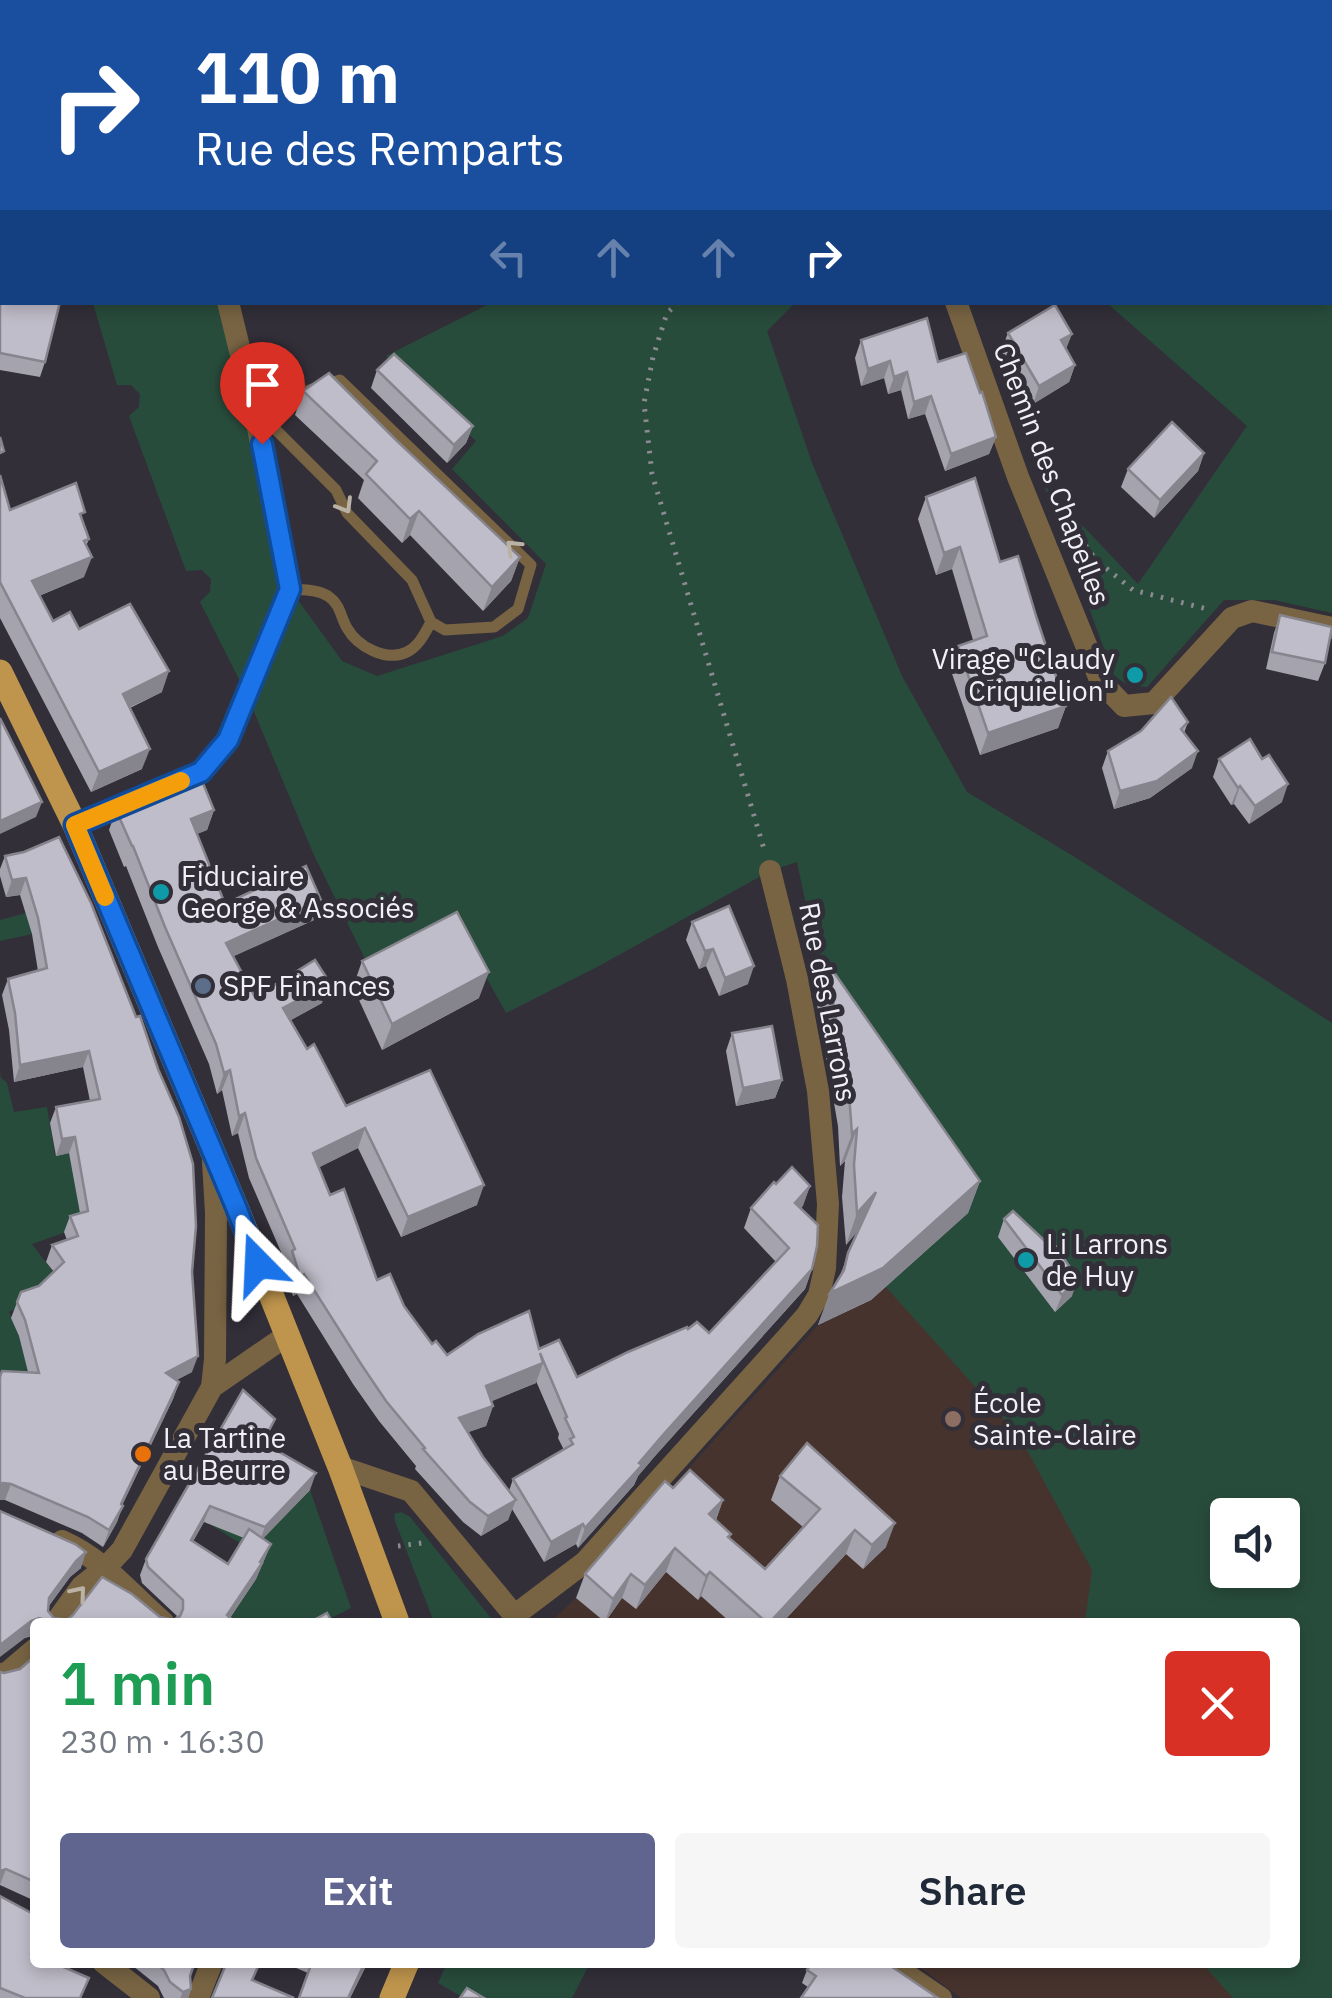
<!DOCTYPE html>
<meta charset="utf-8">
<style>
body{margin:0;font-family:"IBM Plex Sans",sans-serif;background:#f6f6f7;color:#1f2937;height:100vh;display:flex;flex-direction:column;font-size:38px;white-space:nowrap}
*{box-sizing:border-box;margin:0}
p{font-size:32px;color:#747a83}
.icon{flex:none;width:55px;height:55px;fill:none;stroke:currentColor;stroke-width:2;stroke-linecap:round;stroke-linejoin:round}
.map{position:relative;flex:1;overflow:hidden}
.drawer{position:absolute;left:30px;top:1618px;width:1270px;height:350px;display:flex;flex-direction:column;background:#fff;border-radius:10px;box-shadow:0 5px 15px #0003}
.drawer>*{flex:none}
.guide{position:absolute;left:0px;top:0px;width:1332px;height:305px;box-shadow:0 5px 15px #0003;background:#1a4fa0;color:#fff;overflow:hidden}
.controls{position:absolute;left:1210px;top:1498px;display:grid;gap:20px}
.controls a{display:grid;place-items:center;width:90px;height:90px;border-radius:10px;background:#fff;box-shadow:0 5px 15px #0003;font-size:50px}
.pin{position:absolute;display:grid;place-items:center;width:85px;height:85px;color:#fff;margin:-102px -42px;border-radius:50% 50% 50% 0;rotate:-45deg;box-shadow:0 0 10px #0007}
.pin .icon{rotate:45deg}
.me{position:absolute;width:110px;margin:-55px;rotate:339deg;stroke-linejoin:round;filter:drop-shadow(0 0 8px #0008)}
.turn{display:flex;align-items:center;gap:35px;height:210px;padding:0 30px;font-size:45px}
.turn .icon{width:130px;height:130px;stroke-width:2.5}
.turn b{display:block;font-size:70px;line-height:85px}
.lanes{display:flex;align-items:center;height:95px;padding:0 30px;background:#0003;justify-content:center;gap:50px;direction:ltr}
.lanes .off{opacity:.35}
.round{display:grid;place-items:center;flex:none;width:105px;height:105px;border-radius:10px;background:#f6f6f7}
.summary{display:flex;align-items:center;justify-content:space-between;height:170px;padding:0 30px}
h1{font-size:60px;font-weight:600;line-height:75px;color:#1e9e55}
.action{display:flex;gap:20px;margin-top:auto;padding:20px 30px}
.action a{flex:1;height:115px;border-radius:10px;background:#5f658f;color:#fff;font-size:40px;font-weight:600;line-height:115px;text-align:center}
.action a+a{background:#f6f6f7;color:#1f2937}
.map>svg:first-child{display:block}
.education{fill:#47332e}
.green{fill:#284c3c;fill-rule:evenodd}
.lines{fill:none;stroke-linecap:round;stroke-linejoin:round}
.path{stroke:#8c8a92;stroke-width:5;stroke-dasharray:2.5 8;stroke-linecap:butt}
.lane{stroke:#786443;stroke-width:11}
.street{stroke:#786443;stroke-width:22}
.primary{stroke:#bf954d;stroke-width:25}
.wall{fill:#a5a3ae;fill-rule:evenodd}
.shaded-wall{fill:#86848d}
.building{fill:#c0bdca;stroke:#86848d;stroke-width:2.5}
.oneway{stroke:#bbb2a6}
.route-casing{stroke:#114b97;stroke-width:25}
.route{stroke:#1a73e8;stroke-width:18}
.slow{stroke:#f59e0b;stroke-width:18}
.culture-dot{fill:#0f9aa8;stroke:#322f39;stroke-width:4}
.service-dot{fill:#5c6f8a;stroke:#322f39;stroke-width:4}
.education-dot{fill:#8d6e63;stroke:#322f39;stroke-width:4}
.food-dot{fill:#e8710a;stroke:#322f39;stroke-width:4}
.labels{text-anchor:middle;stroke-width:10;stroke-linejoin:round;paint-order:stroke}
.street-label{font-size:28px;fill:#f2f1f7;stroke:#322f39}
.poi-label{font-size:28px;fill:#f2f1f7;stroke:#322f39;text-anchor:start}
</style>
<div class="map">
<svg width="1332" height="1998" viewBox="0 0 1332 1998">
<rect width="100%" height="100%" fill="#322f39"/>
<g class="education">
<polygon points="968,1213 1137,1622 550,1622 576,1598 630,1533 818,1325 871,1300"/>
<polygon points="914,1963 1249,1963 1291,1998 961,1998"/>
</g>
<g class="green">
<polygon points="935,0 1332,0 1332,613 1274,600 1224,600 1147,687 1128,685 1114,676 1044,485 1138,584 1247,426 1107,303 1330,302 1330,2 934,2"/>
<path d="M93,303H228L290,589L342,661L377,676L503,636L528,618L546,564L452,469L476,441L386,356L491,303H795L767,331L812,463L902,676L967,792L1078,859L1332,1023V1998H1233L1202,1963L1295,1962V1622H1085L1092,1570L1020,1437L886,1287L797,862L770,871L599,966L506,1013L458,926L371,971L313,853L247,695L200,602L210,592L211,579L202,570L186,571L129,416L139,407L140,394L131,385H117ZM1228,1515H1282V1570H1228Z"/>
<polygon points="26,913 32,934 0,941 0,920"/>
<polygon points="0,1072 1,1078 7,1083 14,1112 47,1107 55,1155 69,1153 86,1225 32,1244 63,1285 9,1312 19,1336 28,1372 0,1373"/>
<polygon points="310,1490 351,1608 323,1622 227,1622 243,1545 211,1525 216,1514"/>
<polygon points="401,1512 410,1517 494,1622 434,1622 395,1521 394,1514"/>
<polygon points="447,1963 590,1963 572,1998 464,1998 438,1983"/>
</g>
<g class="lines">
<g class="path">
<polyline points="679,302 667,313 653,357 644,403 652,474 764,849"/>
<polyline points="1061,511 1096,560 1133,590 1207,609"/>
<polyline points="398,1546 422,1543"/>
</g>
<path class="lane" d="M290,589C302,590 317,589 328,596C341,605 340,616 347,628C358,647 386,662 407,652C419,646 425,633 431,622L412,580L347,513L336,490L254,408L340,380L531,565L518,609L494,627L445,630L431,622"/>
<g class="street">
<polyline points="122,0 123,2"/>
<polyline points="827,0 830,2"/>
<polyline points="80,2 82,0"/>
<polyline points="0,120 2,114"/>
<polyline points="956,302 1018,477 1101,682 1124,706 1154,703 1232,618 1252,611 1332,628"/>
<polyline points="75,825 201,773 228,740 290,589 254,408 228,302"/>
<polyline points="212,1387 215,1359 216,1213 213,1161"/>
<polyline points="340,1467 411,1491 520,1622"/>
<path d="M62,1541C105,1560 128,1592 163,1622"/>
<polyline points="515,1615 585,1562 792,1332 807,1315 819,1295 825,1268 828,1204 818,1091 797,979 770,871"/>
<polyline points="56,1622 82,1586 106,1567 122,1550 212,1387 286,1336"/>
<polyline points="0,1675 8,1672 35,1649"/>
<polyline points="103,1962 149,1998"/>
<polyline points="888,1962 941,1998"/>
<polyline points="198,1998 212,1962"/>
</g>
<g class="primary">
<polyline points="0,672 75,825 236,1207 340,1467 397,1622"/>
<polyline points="392,1998 407,1962"/>
</g>
</g>
<g class="wall">
<polygon points="0,184 45,362 40,377 0,370"/>
<polygon points="1008,333 1066,349 1075,365 1069,382 1033,404 1001,351"/>
<polygon points="861,340 938,362 996,437 989,454 945,471 925,414 908,419 901,390 888,394 884,378 861,386 855,358"/>
<polygon points="377,370 473,426 466,443 447,463 371,388"/>
<polygon points="303,391 396,440 520,557 511,581 483,611 410,535 402,543 358,498 364,480 295,415"/>
<polygon points="1204,453 1198,471 1154,518 1121,487 1128,469"/>
<polygon points="0,475 10,510 82,520 89,539 86,546 84,577 39,596 53,621 79,629 162,692 130,708 142,769 91,792 0,618"/>
<polygon points="926,497 1000,562 1037,619 1066,706 1058,728 980,755 950,668 958,646 973,640 952,569 936,575 918,519"/>
<polygon points="1280,615 1325,663 1318,681 1266,669 1274,633"/>
<polygon points="1188,722 1184,733 1192,768 1150,798 1114,809 1102,768 1108,751"/>
<polygon points="1219,759 1282,802 1249,824 1234,804 1231,805 1213,777"/>
<path d="M116,810H214L207,830L197,834L225,904L321,900L314,920L233,956L255,997L322,1003L291,1020L307,1049L346,1106L477,1205L401,1237L358,1148L319,1167L330,1195L377,1280L404,1306L432,1344L447,1355L539,1349L577,1377L688,1329L709,1333L776,1262L744,1228L751,1208L776,1184L810,1186L801,1209L812,1269L805,1289L655,1456L638,1476L634,1485L578,1548L576,1544L544,1562L512,1509L508,1520L481,1536L463,1522L415,1469L416,1466L379,1421L353,1384L297,1294L293,1296L285,1271L287,1266L249,1178L238,1133L232,1136L222,1090L217,1094L209,1064L158,947L126,866L124,867L109,830ZM536,1381L559,1434L558,1438L564,1450L513,1479L509,1491L483,1457L468,1432L486,1426L493,1406L491,1401L536,1383Z"/>
<polygon points="24,852 192,1272 192,1372 176,1380 179,1382 173,1399 122,1505 117,1522 103,1547 82,1533 5,1500 0,1500 0,1375 28,1372 19,1336 11,1318 21,1292 39,1286 54,1272 46,1262 52,1245 67,1240 64,1232 70,1216 80,1213 69,1153 56,1156 50,1123 56,1107 90,1101 83,1067 14,1082 9,1030 2,995 8,979 38,971 32,934 20,895 6,897 0,876 0,869 5,856"/>
<polygon points="692,922 748,984 719,996 706,966 699,969 686,940"/>
<polygon points="362,961 479,998 382,1050 353,987"/>
<polygon points="826,961 980,1181 968,1213 871,1300 818,1325 830,1293 839,1278 858,1230 846,1245 842,1197 845,1161 840,1166 838,1126 815,993"/>
<polygon points="732,1033 782,1080 775,1098 736,1106 726,1051"/>
<polygon points="1004,1219 1072,1296 1055,1312 998,1237"/>
<path d="M268,1437L276,1450L310,1490L263,1538L271,1544L256,1579L230,1618L235,1622H35V1635L25,1638L0,1511L81,1568L70,1577L48,1607V1611L54,1618L67,1620L160,1617L173,1620L177,1616L142,1583L140,1575L146,1559ZM204,1522L244,1538L228,1564L193,1541Z"/>
<polygon points="780,1476 886,1547 863,1569 846,1554 783,1622 730,1622 701,1596 698,1600 666,1572 636,1609 622,1598 605,1622 576,1598 585,1574 673,1488 723,1500 716,1520 731,1534 729,1538 765,1569 803,1527 771,1500"/>
<polygon points="35,1656 35,1901 0,1885 4,1673 20,1669"/>
<polygon points="0,1896 31,1954 81,1998 0,1998"/>
<polygon points="128,1962 196,1962 190,1977 191,1989 188,1998 164,1998 158,1986"/>
<polygon points="282,1962 368,1962 350,1998 308,1973"/>
<polygon points="885,1962 808,1987 802,1983 807,1970"/>
</g>
<g class="shaded-wall">
<polygon points="201,0 235,0 234,2 200,2"/>
<polygon points="574,0 639,0 638,2 573,2"/>
<polygon points="1072,334 1065,352 1061,340"/>
<polygon points="890,361 884,378 861,386 868,369"/>
<polygon points="1075,365 1069,382 1033,404 1039,386"/>
<polygon points="907,372 901,390 888,394 894,377"/>
<polygon points="931,396 925,414 908,419 914,402"/>
<polygon points="473,426 466,443 447,463 454,445"/>
<polygon points="996,437 989,454 945,471 951,454"/>
<polygon points="1204,453 1198,471 1154,518 1160,500"/>
<polygon points="419,511 410,535 402,543 410,519"/>
<polygon points="960,547 952,569 936,575 944,553"/>
<polygon points="92,557 84,577 24,602 32,581"/>
<polygon points="520,557 511,581 483,611 492,587"/>
<polygon points="169,671 162,692 115,714 123,694"/>
<polygon points="1066,706 1058,728 980,755 988,733"/>
<polygon points="150,749 142,769 91,792 99,772"/>
<polygon points="1198,751 1192,768 1150,798 1114,809 1120,791"/>
<polygon points="1288,784 1282,802 1249,824 1255,806"/>
<polygon points="1240,786 1234,804 1231,805 1238,788"/>
<polygon points="42,802 36,817 0,834 0,821"/>
<polygon points="214,810 207,830 183,839 191,819"/>
<polygon points="26,878 20,895 6,897 12,880"/>
<polygon points="321,900 314,920 219,963 226,943"/>
<polygon points="713,949 706,966 699,969 705,951"/>
<polygon points="754,966 748,984 719,996 725,978"/>
<polygon points="489,972 479,998 382,1050 392,1024"/>
<polygon points="330,983 322,1003 276,1028 283,1008"/>
<polygon points="89,1051 83,1067 14,1082 20,1065"/>
<polygon points="230,1070 222,1090 217,1094 224,1073"/>
<polygon points="782,1080 775,1098 736,1106 743,1088"/>
<polygon points="245,1113 238,1133 232,1136 239,1116"/>
<polygon points="365,1128 358,1148 306,1174 313,1153"/>
<polygon points="857,1129 845,1161 840,1166 852,1134"/>
<polygon points="75,1137 69,1153 56,1156 62,1139"/>
<polygon points="980,1181 968,1213 871,1300 818,1325 830,1293"/>
<polygon points="484,1185 477,1205 401,1237 408,1217"/>
<polygon points="810,1186 803,1206 788,1223 795,1203"/>
<polygon points="876,1192 864,1224 846,1245 857,1213"/>
<polygon points="812,1269 805,1289 655,1456 638,1476 634,1485 578,1548 585,1528 639,1463"/>
<polygon points="304,1274 297,1294 293,1296 300,1276"/>
<polygon points="1078,1279 1072,1296 1055,1312 1062,1295"/>
<polygon points="198,1356 192,1372 160,1389 166,1373"/>
<polygon points="543,1363 536,1383 478,1407 486,1386"/>
<polygon points="179,1382 173,1399 119,1512 123,1506 117,1522 103,1547 109,1530"/>
<polygon points="493,1406 486,1426 452,1438 459,1418"/>
<polygon points="316,1473 310,1490 259,1543 265,1527"/>
<polygon points="3,1483 11,1484 5,1500 0,1500 0,1484"/>
<polygon points="516,1500 508,1520 481,1536 488,1516"/>
<polygon points="723,1500 714,1524 709,1514"/>
<polygon points="210,1506 204,1522 185,1556 191,1540"/>
<polygon points="895,1523 886,1547 863,1569 872,1545"/>
<polygon points="583,1524 576,1544 544,1562 551,1542"/>
<polygon points="855,1530 846,1554 783,1622 770,1622"/>
<polygon points="271,1544 256,1579 227,1622 227,1615"/>
<polygon points="675,1548 666,1572 636,1609 645,1585"/>
<polygon points="86,1552 81,1568 70,1577 43,1614 49,1598 76,1561"/>
<polygon points="710,1572 701,1596 698,1600 706,1576"/>
<polygon points="631,1574 622,1598 605,1622 613,1599"/>
<polygon points="39,1618 38,1622 35,1622 33,1634 25,1638 0,1657 0,1645 31,1621"/>
<polygon points="6,1869 0,1885 0,1871"/>
<polygon points="365,1962 368,1962 350,1998 348,1998"/>
<polygon points="191,1989 188,1998 180,1998 183,1992"/>
</g>
<g class="building">
<polygon points="167,0 204,0 205,2 168,2"/>
<polygon points="642,0 768,0 768,2 678,2 642,1"/>
<polygon points="775,0 785,0 805,2 775,2"/>
<polygon points="2,177 2,302 60,302 45,362 0,353 0,184"/>
<polygon points="1055,305 1072,334 1061,340 1075,365 1039,386 1008,333"/>
<polygon points="927,318 938,362 966,353 980,393 982,392 996,437 951,454 931,396 914,402 907,372 894,377 890,361 868,369 861,340"/>
<polygon points="394,354 473,426 454,445 377,370"/>
<polygon points="329,373 396,440 520,557 492,587 419,511 410,519 366,474 377,461 303,391"/>
<polygon points="1172,422 1204,453 1160,500 1128,469"/>
<polygon points="0,437 4,451 0,453"/>
<polygon points="0,475 10,510 76,483 85,512 80,514 89,539 84,541 92,557 32,581 53,621 70,612 79,629 130,604 169,671 123,694 150,749 99,772 0,582"/>
<polygon points="975,478 1000,562 1018,556 1037,619 1066,706 988,733 958,646 987,636 960,547 944,553 926,497"/>
<polygon points="1280,615 1332,627 1325,663 1272,652"/>
<polygon points="1171,697 1188,722 1181,729 1198,751 1157,781 1120,791 1108,751 1141,731"/>
<polygon points="0,718 42,802 0,821"/>
<polygon points="1250,739 1262,759 1269,755 1288,784 1255,806 1240,786 1238,788 1219,759"/>
<polygon points="200,776 214,810 191,819 225,904 306,866 321,900 226,943 255,997 315,960 330,983 283,1008 307,1049 314,1044 346,1106 430,1070 484,1185 408,1217 365,1128 313,1153 330,1195 344,1189 377,1280 390,1274 404,1306 432,1344 436,1341 447,1355 478,1334 529,1311 539,1349 559,1340 577,1377 628,1352 687,1327 688,1329 697,1322 709,1333 789,1248 751,1208 774,1182 776,1184 792,1167 810,1186 795,1203 818,1225 817,1246 812,1269 662,1436 639,1463 642,1465 585,1528 583,1524 551,1542 513,1479 573,1444 570,1439 574,1437 565,1418 567,1417 540,1353 543,1363 486,1386 493,1406 459,1418 483,1457 516,1500 488,1516 470,1502 423,1449 425,1448 386,1401 361,1364 304,1274 300,1276 292,1251 295,1249 256,1158 245,1113 239,1116 230,1070 224,1073 216,1044 165,927 133,846 132,846 116,810"/>
<polygon points="59,837 91,903 136,1017 140,1016 158,1069 179,1117 193,1164 196,1226 192,1272 198,1356 166,1373 179,1382 121,1504 123,1506 109,1530 88,1517 11,1484 3,1483 0,1484 0,1377 2,1371 39,1373 25,1320 17,1302 21,1292 39,1286 64,1262 52,1245 78,1236 70,1216 88,1211 75,1137 62,1139 56,1107 100,1099 89,1051 20,1065 15,1013 8,979 47,968 38,918 26,878 12,880 5,856 24,852"/>
<polygon points="729,906 754,966 725,978 713,949 705,951 692,922"/>
<polygon points="457,912 489,972 392,1024 362,961"/>
<polygon points="826,961 980,1181 883,1268 830,1293 844,1270 848,1253 876,1192 857,1213 854,1165 857,1129 852,1134 849,1094"/>
<polygon points="772,1026 782,1080 743,1088 732,1033"/>
<polygon points="1013,1211 1048,1244 1052,1241 1078,1279 1062,1295 1004,1219"/>
<polygon points="243,1390 275,1419 267,1434 276,1450 316,1473 265,1527 210,1506 191,1540 228,1564 249,1529 271,1544 260,1562 262,1563 227,1615 235,1622 52,1622 39,1618 31,1621 0,1645 0,1511 75,1544 86,1552 76,1561 49,1598 48,1611 54,1618 67,1620 73,1615 102,1577 132,1594 160,1617 173,1620 180,1616 183,1609 183,1600 148,1567 146,1559"/>
<polygon points="807,1443 895,1523 872,1545 855,1530 770,1622 766,1622 710,1572 706,1576 675,1548 645,1585 631,1574 613,1599 585,1574 665,1481 673,1488 690,1470 723,1500 709,1514 731,1534 728,1537 765,1569 820,1509 780,1476"/>
<polygon points="327,1613 332,1622 310,1622"/>
<polygon points="35,1656 35,1882 6,1869 0,1871 0,1672 4,1673 20,1669"/>
<polygon points="0,1896 35,1915 35,1943 31,1954 35,1956 35,1962 52,1962 89,1978 80,1998 25,1998 0,1988"/>
<polygon points="155,1962 195,1962 190,1976 191,1989 183,1992 170,1982 164,1970"/>
<polygon points="227,1962 260,1962 252,1980 294,1998 212,1998"/>
<polygon points="312,1962 365,1962 348,1998 299,1998"/>
<polygon points="812,1962 885,1962 938,1998 801,1998 816,1976 807,1970"/>
<polygon points="467,1988 484,1998 460,1998"/>
</g>
<defs><path id="oneway-chevron" d="M-2-3.5L2.5 0L-2 3.5" fill="none" stroke-width="1.6" stroke-linecap="round" stroke-linejoin="round" transform="scale(2.5)"/></defs>
<g class="oneway">
<use href="#oneway-chevron" transform="translate(345 506) rotate(59)"/>
<use href="#oneway-chevron" transform="translate(513 547) rotate(-136)"/>
<use href="#oneway-chevron" transform="translate(79 1593) rotate(-50)"/>
</g>
<g class="lines">
<g class="route-casing">
<polyline id="route" points="258,1264 236,1207 75,825 201,772 228,740 290,589 262,444"/>
</g>
<use href="#route" class="route"/>
<polyline class="slow" points="105,897 75,825 181,781"/>
</g>
<g class="culture-dot">
<circle cx="1135" cy="675" r="10"/>
<circle cx="161" cy="892" r="10"/>
<circle cx="1026" cy="1260" r="10"/>
</g>
<circle class="service-dot" cx="203" cy="986" r="10"/>
<circle class="education-dot" cx="953" cy="1419" r="10"/>
<circle class="food-dot" cx="143" cy="1454" r="10"/>
<g class="labels">
<g class="street-label">
<text transform="translate(1052 474) rotate(69)" y="10">Chemin des Chapelles</text>
<text transform="translate(828 1002) rotate(79)" y="10">Rue des Larrons</text>
</g>
<g class="poi-label">
<text x="1115" y="669" text-anchor="end">Virage "Claudy<tspan x="1115" dy="32">Criquielion"</tspan></text>
<text x="181" y="886">Fiduciaire<tspan x="181" dy="32">George &amp; Associés</tspan></text>
<text x="223" y="996">SPF Finances</text>
<text x="1046" y="1254">Li Larrons<tspan x="1046" dy="32">de Huy</tspan></text>
<text x="973" y="1413">École<tspan x="973" dy="32">Sainte-Claire</tspan></text>
<text x="163" y="1448">La Tartine<tspan x="163" dy="32">au Beurre</tspan></text>
</g>
</g>
</svg>
<div class="controls">
<a><svg class="icon" aria-label="sound" viewBox="0 0 24 24"><path d="M4 9h4l5-4v14l-5-4H4zM17 9q2 3 0 6"/></svg></a>
</div>
<div class="pin" style="left:262px;top:444px;background:#d93025"><svg class="icon" aria-label="arrive" viewBox="0 0 24 24"><path d="M6 21V4h12l-3 4 3 4H6"/></svg></div>
<svg class="me" style="left:258px;top:1264px" viewBox="-20 -20 40 40"><path d="M0-17L14 15 0 8-14 15z" fill="#1a73e8" stroke="#fff" stroke-width="4"/></svg>
<div class="guide">
<div class="turn"><svg class="icon" aria-label="right" viewBox="0 0 24 24"><path d="M7 20v-9h11M14 6l5 5-5 5"/></svg><div><b>110 m</b>Rue des Remparts</div></div>
<div class="lanes"><svg class="icon off" aria-label="left" viewBox="0 0 24 24"><path d="M17 20v-9H6M10 6l-5 5 5 5"/></svg><svg class="icon off" aria-label="ahead" viewBox="0 0 24 24"><path d="M12 20V5M6 11l6-6 6 6"/></svg><svg class="icon off" aria-label="ahead" viewBox="0 0 24 24"><path d="M12 20V5M6 11l6-6 6 6"/></svg><svg class="icon" aria-label="right" viewBox="0 0 24 24"><path d="M7 20v-9h11M14 6l5 5-5 5"/></svg></div>
</div>
<section class="drawer">
<div class="summary"><div><h1>1 min</h1><p>230 m · 16:30</p></div><a class="round" style="background:#d93025;color:#fff"><svg class="icon" aria-label="close" viewBox="0 0 24 24"><path d="M6 6l12 12M18 6L6 18"/></svg></a></div>
<div class="action"><a>Exit</a><a>Share</a></div>
</section>
</div>
